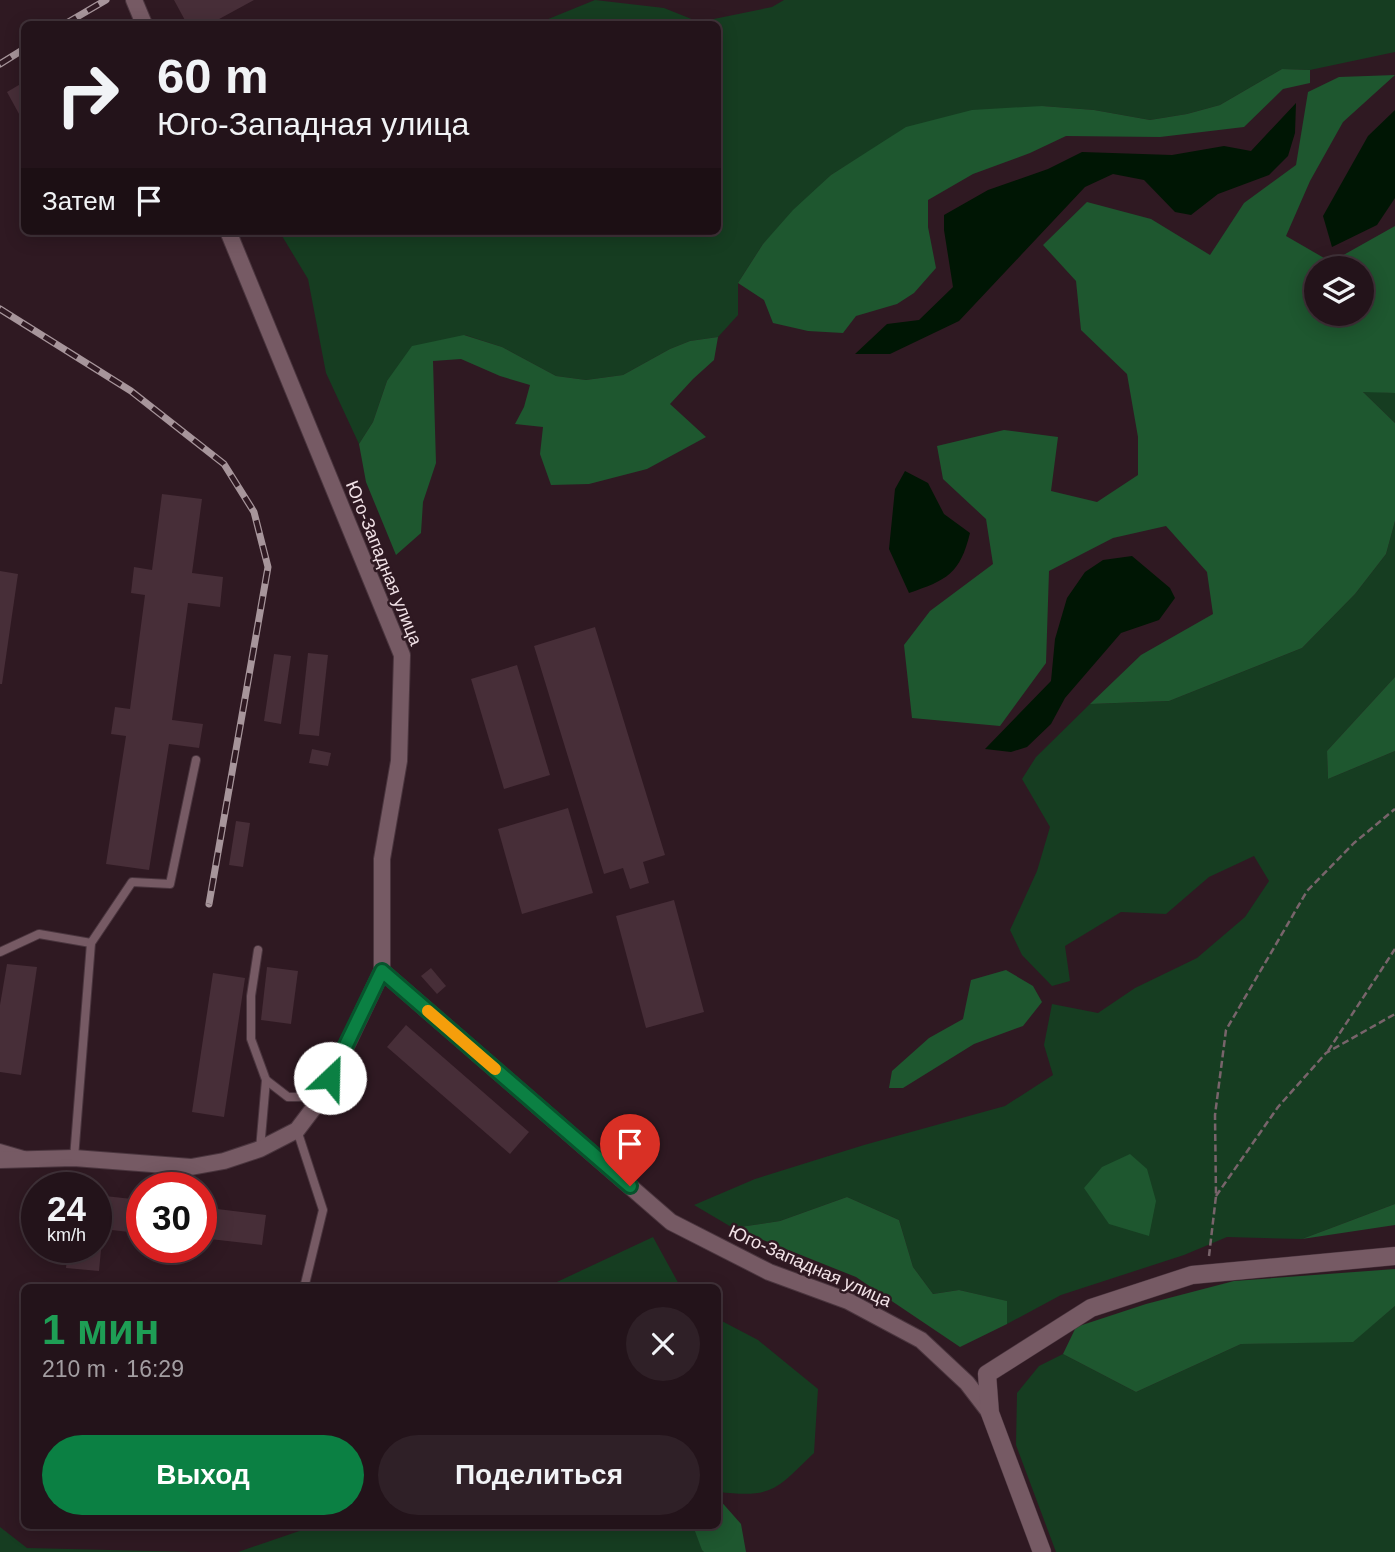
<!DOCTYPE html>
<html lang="ru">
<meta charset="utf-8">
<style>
body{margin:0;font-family:Helvetica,sans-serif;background:#2f2027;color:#f1f3f6;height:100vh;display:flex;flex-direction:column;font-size:26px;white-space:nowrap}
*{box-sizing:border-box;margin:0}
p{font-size:23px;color:#a39ea2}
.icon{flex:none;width:38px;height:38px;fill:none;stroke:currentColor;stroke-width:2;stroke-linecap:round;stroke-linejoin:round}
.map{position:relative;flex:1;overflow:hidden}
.details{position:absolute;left:21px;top:1284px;width:700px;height:245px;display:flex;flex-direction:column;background:#23131a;border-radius:10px;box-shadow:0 4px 18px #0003,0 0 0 2px #403239}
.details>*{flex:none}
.guide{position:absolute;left:21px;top:21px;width:700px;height:214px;border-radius:10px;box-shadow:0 4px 18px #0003,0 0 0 2px #403239;background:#23131a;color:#f1f3f6;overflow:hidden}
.tools{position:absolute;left:1304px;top:256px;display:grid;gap:14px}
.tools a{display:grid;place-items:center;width:70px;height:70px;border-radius:50%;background:#23131a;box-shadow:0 4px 18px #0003,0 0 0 2px #403239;font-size:35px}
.speed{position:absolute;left:21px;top:1172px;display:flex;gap:14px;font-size:35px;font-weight:700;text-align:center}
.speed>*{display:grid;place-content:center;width:91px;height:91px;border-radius:50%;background:#23131a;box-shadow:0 4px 18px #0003,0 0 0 2px #403239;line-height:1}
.speed small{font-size:18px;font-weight:400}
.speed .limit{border:10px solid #d22;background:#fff;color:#111}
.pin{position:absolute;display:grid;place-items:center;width:60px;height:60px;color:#fff;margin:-72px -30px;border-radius:50% 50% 50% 0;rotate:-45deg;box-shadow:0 0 7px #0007}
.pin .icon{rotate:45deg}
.me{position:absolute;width:77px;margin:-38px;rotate:24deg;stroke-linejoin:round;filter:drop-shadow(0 0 5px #0008)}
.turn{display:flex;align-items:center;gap:24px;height:147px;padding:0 21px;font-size:32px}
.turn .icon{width:91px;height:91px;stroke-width:2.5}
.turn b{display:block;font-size:49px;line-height:60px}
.then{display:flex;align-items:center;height:66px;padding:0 21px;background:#0003;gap:14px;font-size:26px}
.round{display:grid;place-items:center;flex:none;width:74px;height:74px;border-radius:37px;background:#2f2027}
.overview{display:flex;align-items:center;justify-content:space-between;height:119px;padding:0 21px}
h1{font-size:42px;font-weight:700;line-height:52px;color:#1e9e55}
.button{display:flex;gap:14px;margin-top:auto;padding:14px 21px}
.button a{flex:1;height:80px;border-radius:42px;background:#0b8043;color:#fff;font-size:28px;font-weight:700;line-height:80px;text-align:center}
.button a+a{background:#2f2027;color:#f1f3f6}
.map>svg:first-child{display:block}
.green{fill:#163d21}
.forest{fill:#1e572f;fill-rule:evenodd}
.water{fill:#001604}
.building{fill:#472e38}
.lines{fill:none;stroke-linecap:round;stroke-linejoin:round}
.service-casing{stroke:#4a353e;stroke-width:10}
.minor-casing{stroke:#4a353e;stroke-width:18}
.tertiary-casing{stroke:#4a353e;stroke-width:19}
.path{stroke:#78646b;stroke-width:2.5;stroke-dasharray:7 3.5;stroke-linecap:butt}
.service{stroke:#765a64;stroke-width:8}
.minor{stroke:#765a64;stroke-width:16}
.tertiary{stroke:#765a64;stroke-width:18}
.rail-casing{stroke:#a7959b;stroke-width:7}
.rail{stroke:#2f1922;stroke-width:4.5;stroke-dasharray:13;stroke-linecap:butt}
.route-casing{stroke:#07532c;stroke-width:18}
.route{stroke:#0b8043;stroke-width:12}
.slow{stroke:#f59e0b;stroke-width:12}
.labels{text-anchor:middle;stroke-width:5;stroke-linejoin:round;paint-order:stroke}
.street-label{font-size:18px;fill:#f2e2e7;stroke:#2f1922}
</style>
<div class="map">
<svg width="1395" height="1552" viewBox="0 0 1395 1552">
<rect width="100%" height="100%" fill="#2f1922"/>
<g class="green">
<polygon points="595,0 664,8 699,22 772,7 784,0 1395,0 1395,52 1310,70 1282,69 1220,105 1187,114 1150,120 1094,110 1042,106 868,152 831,175 763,244 738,283 738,315 718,337 690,341 670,349 623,375 586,380 556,376 502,347 465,335 387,381 373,422 359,444 326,373 308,279 279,231 718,231 718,24 536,24"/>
<polygon points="1362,391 1395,393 1395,423"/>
<polygon points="1395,521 1395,677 1327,751 1328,779 1395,751 1395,1204 1302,1239 1227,1237 1184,1255 1061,1295 1007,1324 1006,1301 959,1290 933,1294 913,1267 899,1220 847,1197 780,1221 733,1228 694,1205 755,1179 864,1145 1005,1106 1053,1075 1044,1045 1052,1004 1098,1013 1135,988 1197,958 1245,917 1269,881 1254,856 1209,877 1166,914 1121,912 1065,946 1070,981 1052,986 1022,955 1010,930 1037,871 1050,827 1022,779 1036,757 1090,704 1169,701 1302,648 1355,594 1386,554"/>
<polygon points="653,1237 681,1288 544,1288"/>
<polygon points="1395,1306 1395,1552 1056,1552 1016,1445 1017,1393 1039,1366 1063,1354 1136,1392 1241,1344 1353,1341"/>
<path d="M718,1319L758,1340L818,1389L814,1453C775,1490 774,1498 718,1492Z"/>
<polygon points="314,1526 693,1526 704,1552 238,1552"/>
<polygon points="0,1527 27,1548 194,1552 0,1552"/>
</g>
<g class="forest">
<polygon points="1282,69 1310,70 1310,83 1283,89 1244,127 1160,137 1066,136 1030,153 973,174 928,200 928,227 936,268 914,293 897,304 856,316 843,333 808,331 773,323 764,300 738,283 763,244 793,210 831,175 906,127 972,110 1042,106 1094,110 1150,120 1187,114 1220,105"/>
<path d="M1395,75L1343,122L1310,181L1286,236L1331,262L1395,226V393L1363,392L1395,423V521L1386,554L1355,594L1302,648L1169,701L1090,704L1141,655L1213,614L1207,572L1166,526L1113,538L1049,571L1046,663L1000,726L912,718L904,645L930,611L993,564L986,519L943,479L937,446L1004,430L1058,437L1051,491L1097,502L1138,475V437L1127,374L1081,330L1076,281L1043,245L1087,202L1151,219L1210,255L1244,203L1296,165L1308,92L1339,77ZM1316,268H1362V313H1316Z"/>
<polygon points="464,335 502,347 556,376 586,380 623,375 670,349 690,341 718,337 714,360 693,379 670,404 706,437 647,469 589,484 551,485 540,454 543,427 515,424 524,407 530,385 500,376 461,359 433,361 436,463 423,502 421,533 396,555 366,482 359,444 373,422 387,381 412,346"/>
<polygon points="1395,677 1395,751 1328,779 1327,751"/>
<polygon points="1006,970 1033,986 1042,1002 1023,1026 974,1044 903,1088 889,1088 892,1071 929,1038 963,1019 971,980"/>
<polygon points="1130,1154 1147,1169 1156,1201 1149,1236 1109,1224 1084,1188 1102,1167"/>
<polygon points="847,1197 899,1220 913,1267 933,1294 959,1290 1007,1301 1007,1324 960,1347 856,1277 733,1228 780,1221"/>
<polygon points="1395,1204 1395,1225 1302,1239"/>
<polygon points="1395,1269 1395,1306 1353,1342 1241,1344 1136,1392 1063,1354 1076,1327 1146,1304 1234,1281"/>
<polygon points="718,1498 741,1524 746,1552 704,1552 702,1550 693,1526 718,1526"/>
</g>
<g class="water">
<polygon points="1296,103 1295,133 1288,156 1269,175 1218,194 1191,215 1175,212 1144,180 1113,174 1085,187 959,321 890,354 855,354 887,324 919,320 953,287 944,230 944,215 988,190 1048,169 1082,152 1172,155 1224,146 1251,151"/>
<polygon points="1395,110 1395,198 1377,225 1332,247 1323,216 1368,136"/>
<path d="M905,471L928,483L944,514L970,533C960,574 947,580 909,593L889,549L895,489Z"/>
<polygon points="1132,556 1170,588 1175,598 1159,620 1121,633 1065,698 1051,724 1027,747 1011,752 985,749 1051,681 1055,639 1067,598 1085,572 1103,560"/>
</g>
<g class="building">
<polygon points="174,0 254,0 210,24 187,24"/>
<polygon points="24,82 24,123 7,92"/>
<polygon points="162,494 202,499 192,573 223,577 220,607 188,603 172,720 203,724 199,748 169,744 149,870 106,864 126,736 111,734 115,707 130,709 145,595 131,593 134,567 152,570"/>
<polygon points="0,571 18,574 2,684 0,684"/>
<polygon points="595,627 665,855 643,862 649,883 630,889 623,868 604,874 534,646"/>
<polygon points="308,653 328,655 319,736 299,734"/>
<polygon points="274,654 291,656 281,724 264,721"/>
<polygon points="517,665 550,775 504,789 471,679"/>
<polygon points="312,749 331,753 328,766 309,763"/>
<polygon points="568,808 593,893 522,914 498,829"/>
<polygon points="236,821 250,823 243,867 229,865"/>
<polygon points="674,900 704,1012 646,1028 616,916"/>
<polygon points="7,964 37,967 21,1075 0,1072 0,1005"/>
<polygon points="267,967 298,971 291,1024 261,1020"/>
<polygon points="431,968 446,986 437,994 421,976"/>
<polygon points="213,973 245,978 224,1117 192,1112"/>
<polygon points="406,1025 529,1132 510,1154 387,1047"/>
<polygon points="96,1195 132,1199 129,1232 103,1229 99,1271 66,1268 68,1248 96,1248"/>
<polygon points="201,1207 266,1215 262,1245 201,1238"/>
</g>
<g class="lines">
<g class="service-casing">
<g id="service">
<polyline points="258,950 251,996 251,1039 266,1080 288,1097 322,1097"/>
<polyline points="0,952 39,934 91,943"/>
<polyline points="297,1130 323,1210 304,1288"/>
<polyline points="0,1148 24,1155"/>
<polyline points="260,1149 266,1080"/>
<polyline points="74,1158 91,943 132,882 170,884 196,760"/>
</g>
</g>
<g class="minor-casing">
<g id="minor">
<polyline points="134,0 144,24"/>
<polyline points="228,231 402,655 399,761 382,859 382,971 671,1222 769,1272 848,1301 921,1340 967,1383 990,1413"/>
<polyline points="0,1160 74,1158 191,1167 224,1161 260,1149 297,1130 322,1097 382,971"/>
</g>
</g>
<g class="tertiary-casing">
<polyline id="tertiary" points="1042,1552 990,1413 987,1374 1091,1308 1192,1275 1395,1256"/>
</g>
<g class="path">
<polyline points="1328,1051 1395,949"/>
<polyline points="1216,1196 1278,1107 1326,1053 1395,1014"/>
<polyline points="1209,1256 1216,1196 1215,1115 1226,1030 1307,891 1354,843 1395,809"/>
</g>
<use href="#service" class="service"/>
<use href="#minor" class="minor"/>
<use href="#tertiary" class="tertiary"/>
<g class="rail-casing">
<g id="rail">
<polyline points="65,24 106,0"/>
<polyline points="0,64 24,49"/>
<polyline points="0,309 131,391 224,464 254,512 268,567 209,904"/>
</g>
</g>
<use href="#rail" class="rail"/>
</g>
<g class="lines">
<g class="route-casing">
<polyline id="route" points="330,1078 382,971 630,1186"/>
</g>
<use href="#route" class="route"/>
<polyline class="slow" points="428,1011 495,1069"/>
</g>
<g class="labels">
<g class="street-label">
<text transform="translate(384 563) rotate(68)" y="6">Юго-Западная улица</text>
<text transform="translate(810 1266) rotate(24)" y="6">Юго-Западная улица</text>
</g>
</g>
</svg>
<div class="tools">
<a><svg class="icon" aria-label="layers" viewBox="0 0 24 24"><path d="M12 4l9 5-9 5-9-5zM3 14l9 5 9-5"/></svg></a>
</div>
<div class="speed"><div>24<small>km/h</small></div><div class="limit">30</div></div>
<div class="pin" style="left:630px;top:1186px;background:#d93025"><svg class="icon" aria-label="arrive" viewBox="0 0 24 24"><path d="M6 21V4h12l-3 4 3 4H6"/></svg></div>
<svg class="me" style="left:330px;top:1078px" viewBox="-20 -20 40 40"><circle r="19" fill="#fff"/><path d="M0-13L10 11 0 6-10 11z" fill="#0b8043"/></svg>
<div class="guide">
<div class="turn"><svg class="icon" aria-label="right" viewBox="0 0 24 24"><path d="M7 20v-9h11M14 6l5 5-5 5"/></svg><div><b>60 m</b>Юго-Западная улица</div></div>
<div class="then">Затем<svg class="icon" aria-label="arrive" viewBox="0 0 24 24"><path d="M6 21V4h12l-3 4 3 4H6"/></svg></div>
</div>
<section class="details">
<div class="overview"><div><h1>1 мин</h1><p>210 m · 16:29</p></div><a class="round"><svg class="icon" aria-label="close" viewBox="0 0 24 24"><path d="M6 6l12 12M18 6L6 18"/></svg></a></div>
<div class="button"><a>Выход</a><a>Поделиться</a></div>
</section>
</div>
